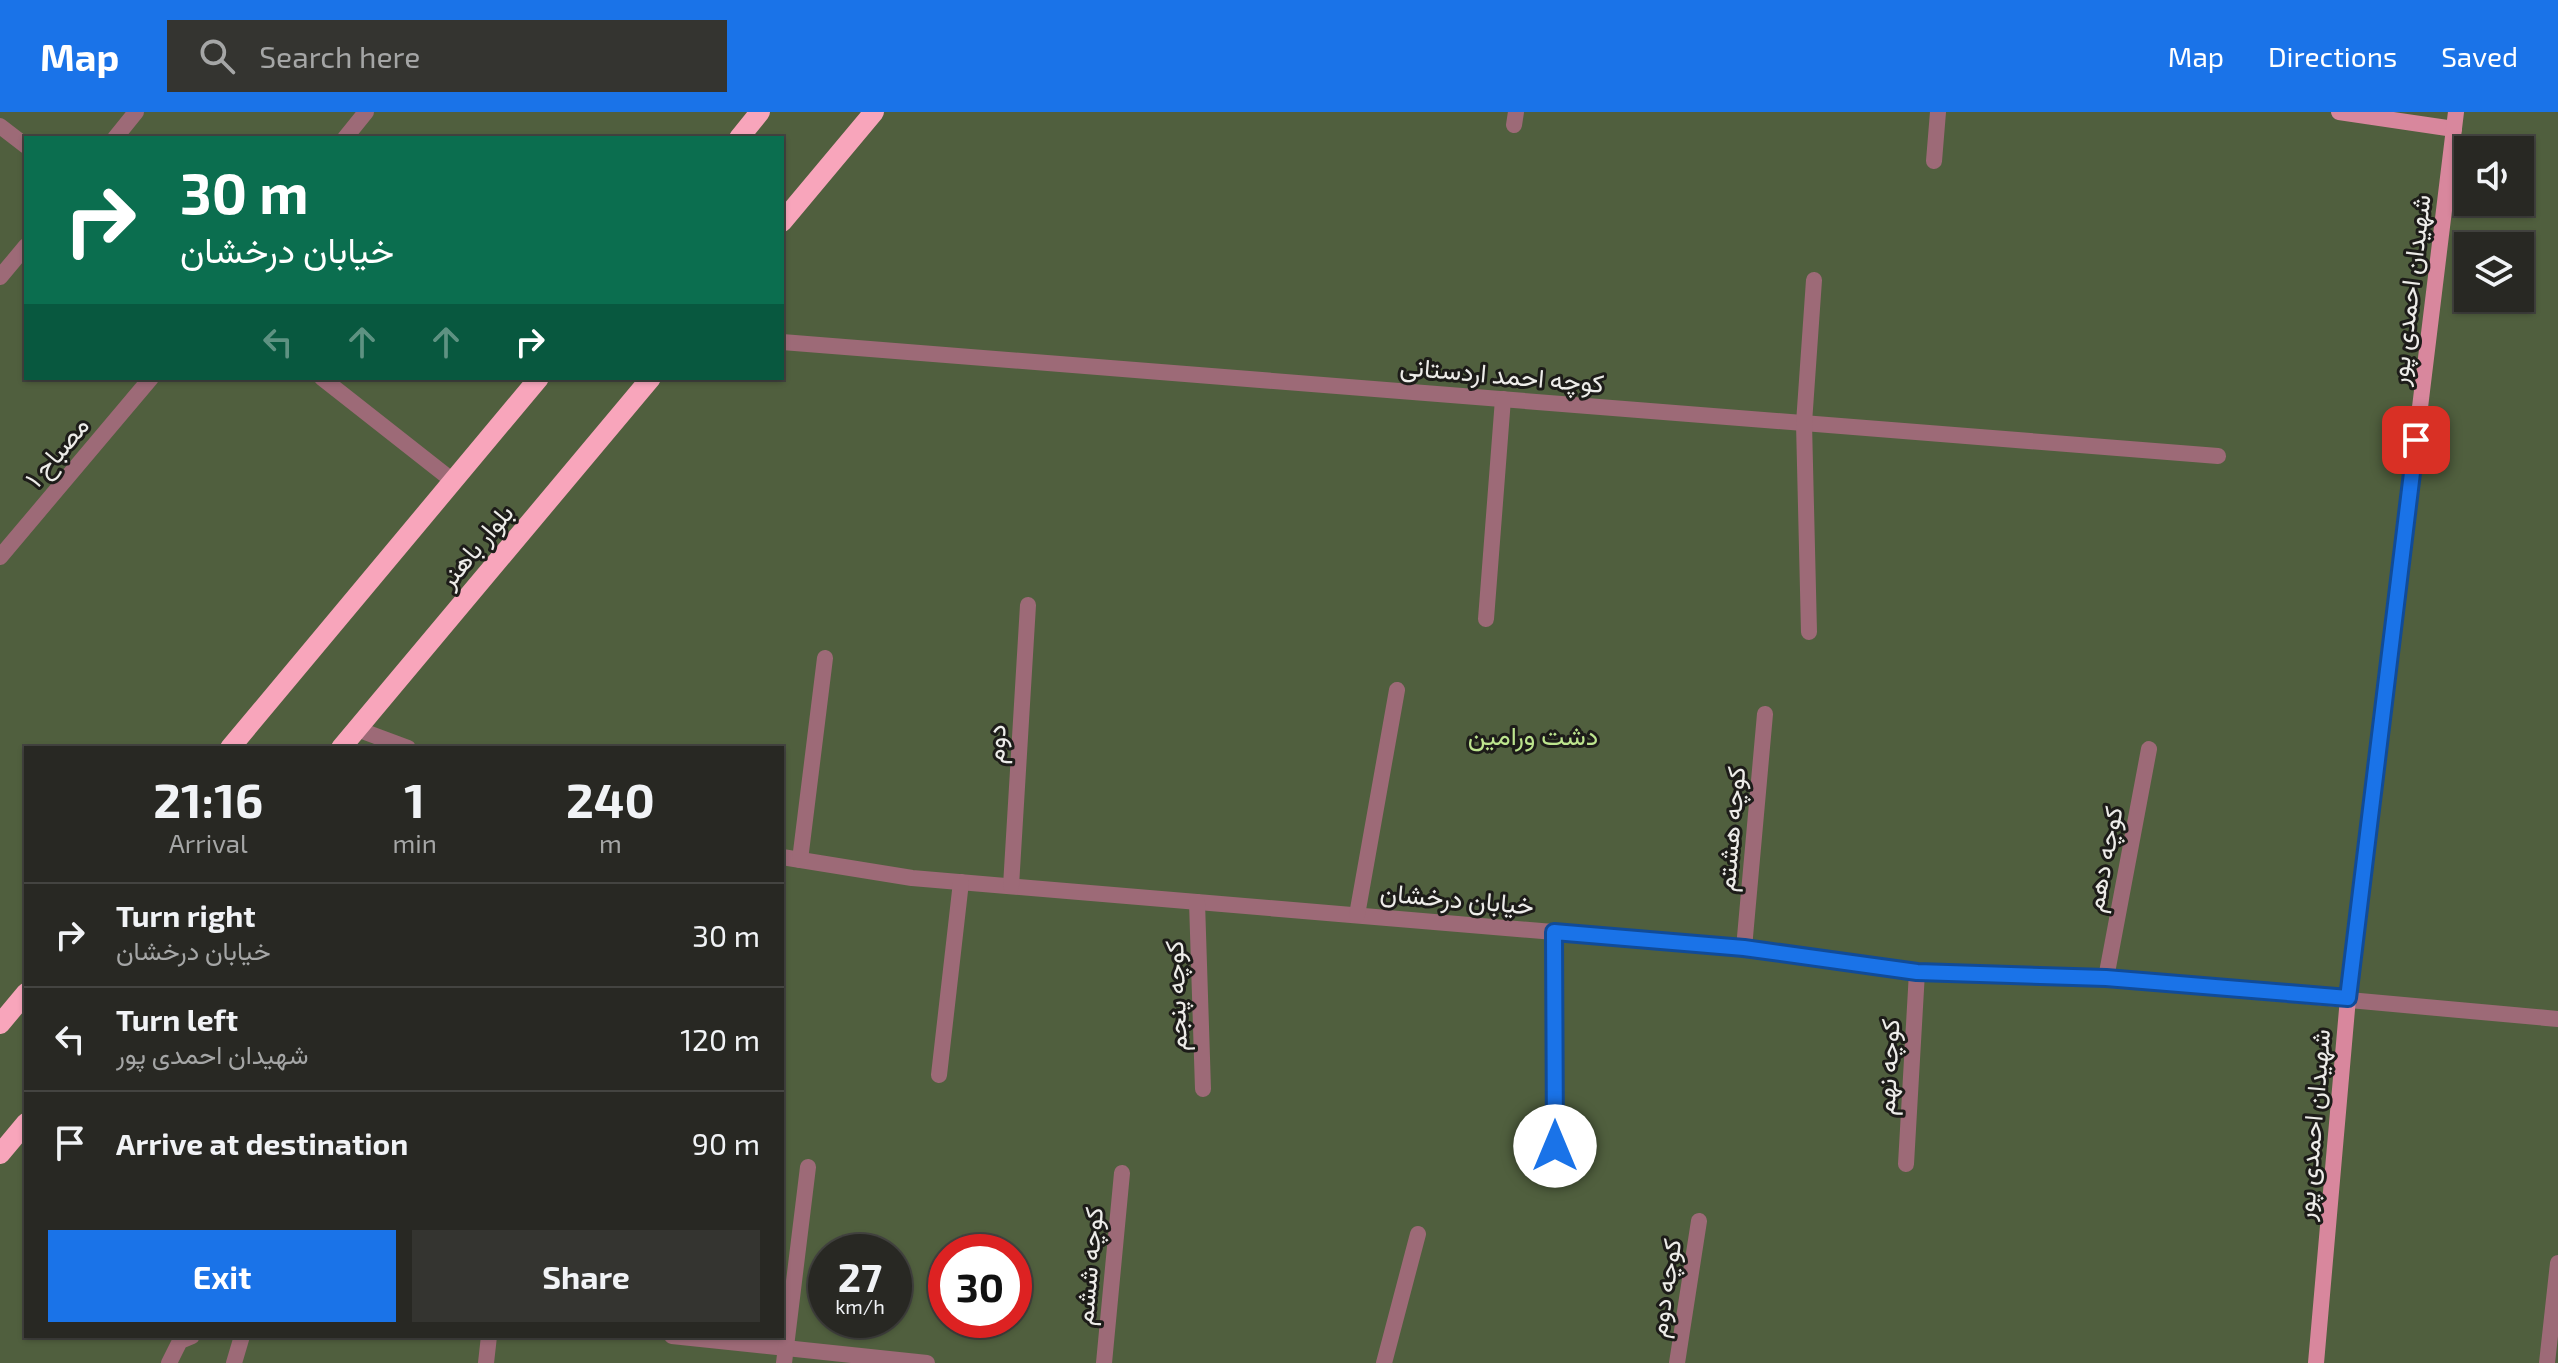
<!DOCTYPE html>
<meta charset="utf-8">
<style>
body{margin:0;font-family:"Exo 2",Vazirmatn,sans-serif;background:#343430;color:#f1f3f6;height:100vh;display:flex;flex-direction:column;font-size:30px;white-space:nowrap}
*{box-sizing:border-box;margin:0}
p{font-size:26px;color:#a5a6a6}
.icon{flex:none;width:44px;height:44px;fill:none;stroke:currentColor;stroke-width:2;stroke-linecap:round;stroke-linejoin:round}
.map{position:relative;flex:1;overflow:hidden}
.details{position:absolute;left:24px;top:634px;width:760px;height:592px;display:flex;flex-direction:column;background:#282823;border-radius:0px;box-shadow:0 2px 6px #0004,0 0 0 2px #444441}
.details>*{flex:none}
.hud{position:absolute;left:24px;top:24px;width:760px;height:244px;border-radius:0px;box-shadow:0 2px 6px #0004,0 0 0 2px #444441;background:#0b6e4f;color:#fff;overflow:hidden}
.fabs{position:absolute;left:2454px;top:24px;display:grid;gap:16px}
.fabs a{display:grid;place-items:center;width:80px;height:80px;border-radius:0px;background:#282823;box-shadow:0 2px 6px #0004,0 0 0 2px #444441;font-size:40px}
.speed{position:absolute;left:808px;top:1122px;display:flex;gap:16px;font-size:40px;font-weight:700;text-align:center}
.speed>*{display:grid;place-content:center;width:104px;height:104px;border-radius:50%;background:#282823;box-shadow:0 2px 6px #0004,0 0 0 2px #444441;line-height:1}
.speed small{font-size:20px;font-weight:400}
.speed .limit{border:12px solid #d22;background:#fff;color:#111}
.pin{position:absolute;display:grid;place-items:center;width:68px;height:68px;color:#fff;margin:-34px;border-radius:16px;box-shadow:0 4px 12px #0006}
.me{position:absolute;width:88px;margin:-44px;rotate:0deg;stroke-linejoin:round;filter:drop-shadow(0 0 6px #0008)}
.turn{display:flex;align-items:center;gap:28px;height:168px;padding:0 24px;font-size:36px}
.turn .icon{width:104px;height:104px;stroke-width:2.5}
.turn b{display:block;font-size:56px;line-height:68px}
.lanes{display:flex;align-items:center;height:76px;padding:0 24px;background:#0003;justify-content:center;gap:40px;direction:ltr}
.lanes .off{opacity:.35}
.eta{display:flex;justify-content:space-evenly;align-items:center;height:136px;text-align:center}
.eta b{font-size:48px;font-weight:700;line-height:56px}
.button{display:flex;gap:16px;margin-top:auto;padding:16px 24px}
.button a{flex:1;height:92px;border-radius:0px;background:#1a73e8;color:#fff;font-size:32px;font-weight:700;line-height:92px;text-align:center}
.button a+a{background:#343430;color:#f1f3f6}
ul{padding:0;list-style:none}
li{display:flex;align-items:center;gap:24px;height:104px;padding:0 24px;border-top:2px solid #444441}
li div{flex:1}
li b{display:block;font-size:30px}
li em{font-style:normal}
header{display:flex;align-items:center;gap:48px;box-sizing:border-box;height:112px;padding:0 40px;background:#1a73e8;color:#fff}
header strong{font-size:38px}
nav{display:flex;gap:44px;margin-inline-start:auto;font-size:28px}
.search{width:560px;height:72px;background:#343430;display:flex;align-items:center;gap:20px;box-sizing:border-box;padding:0 28px;border-radius:0px;color:#a5a6a6;font-size:30px}
.map>svg:first-child{display:block}
.green{fill:#505f3e;fill-rule:evenodd}
.lines{fill:none;stroke-linecap:round;stroke-linejoin:round}
.street{stroke:#9d6a77;stroke-width:16}
.secondary{stroke:#d8879d;stroke-width:16}
.primary{stroke:#f8a5bb;stroke-width:20}
.route-casing{stroke:#114b97;stroke-width:20}
.route{stroke:#1a73e8;stroke-width:14}
.labels{text-anchor:middle;stroke-width:6;stroke-linejoin:round;paint-order:stroke}
.street-label{font-size:26px;fill:#edece9;stroke:#1d1c19}
.park-label{font-size:26px;fill:#bde58e;stroke:#1d1c19}
</style>
<header>
<strong>Map</strong>
<div class="search"><svg class="icon" aria-label="search" viewBox="0 0 24 24"><circle cx="10" cy="10" r="6"/><path d="M15 15l6 6"/></svg>Search here</div>
<nav><a>Map</a><a>Directions</a><a>Saved</a></nav>
</header>
<div class="map">
<svg width="2558" height="1251" viewBox="0 0 2558 1251">
<rect width="100%" height="100%" fill="#36352f"/>
<path class="green" d="M0,0H2558V1251H0ZM26,26H782V266H26ZM2468,38H2520V90H2468ZM2468,134H2520V186H2468ZM26,636H782V1224H26ZM826,1140H894V1208H826ZM946,1140H1014V1208H946Z"/>
<g class="lines">
<g class="street">
<polyline points="1514,13 1516,0"/>
<polyline points="0,14 26,34"/>
<polyline points="115,26 136,0"/>
<polyline points="345,26 366,0"/>
<polyline points="1934,49 1938,0"/>
<polyline points="0,165 26,134"/>
<polyline points="782,230 2218,344"/>
<polyline points="322,266 453,369"/>
<polyline points="0,445 151,266"/>
<polyline points="1486,507 1503,287"/>
<polyline points="1809,520 1804,311 1814,168"/>
<polyline points="357,617 408,636"/>
<polyline points="782,745 912,766 1744,836 1917,860 2106,866 2558,907"/>
<polyline points="800,748 825,546"/>
<polyline points="1011,774 1028,493"/>
<polyline points="1197,790 1203,977"/>
<polyline points="1357,803 1397,578"/>
<polyline points="1554,820 1555,1034"/>
<polyline points="1744,836 1765,602"/>
<polyline points="2106,866 2149,637"/>
<polyline points="939,963 961,770"/>
<polyline points="1906,1052 1917,860"/>
<polyline points="672,1224 927,1251"/>
<polyline points="169,1251 180,1229 192,1224"/>
<polyline points="234,1251 242,1224"/>
<polyline points="486,1251 489,1224"/>
<polyline points="784,1251 808,1055"/>
<polyline points="1104,1251 1122,1061"/>
<polyline points="1384,1251 1418,1122"/>
<polyline points="1677,1251 1699,1109"/>
<polyline points="2547,1251 2558,1151"/>
</g>
<g class="secondary">
<polyline points="2339,0 2454,17"/>
<polyline points="2316,1251 2348,886 2456,0"/>
</g>
<g class="primary">
<polyline points="739,26 760,0"/>
<polyline points="782,110 874,0"/>
<polyline points="230,636 539,266"/>
<polyline points="341,636 651,266"/>
<polyline points="0,912 26,881"/>
<polyline points="0,1042 26,1011"/>
</g>
</g>
<g class="lines">
<g class="route-casing">
<polyline id="route" points="1555,1034 1554,820 1744,836 1917,860 2106,866 2348,886 2416,328"/>
</g>
<use href="#route" class="route"/>
</g>
<g class="labels">
<g class="street-label">
<text transform="translate(2410 178) rotate(-83)" y="9">شهیدان احمدی پور</text>
<text transform="translate(1502 263) rotate(5)" y="9">کوچه احمد اردستانی</text>
<text transform="translate(57 340) rotate(-50)" y="9">مصباح ۱</text>
<text transform="translate(476 434) rotate(-50)" y="9">بلوار باهنر</text>
<text transform="translate(996 632) rotate(-87)" y="9">دوم</text>
<text transform="translate(1731 717) rotate(-85)" y="9">کوچه هشتم</text>
<text transform="translate(2104 747) rotate(-79)" y="9">کوچه دهم</text>
<text transform="translate(1457 787) rotate(5)" y="9">خیابان درخشان</text>
<text transform="translate(1176 884) rotate(-92)" y="9">کوچه پنجم</text>
<text transform="translate(1888 955) rotate(-87)" y="9">کوچه نهم</text>
<text transform="translate(2313 1013) rotate(-85)" y="9">شهیدان احمدی پور</text>
<text transform="translate(1089 1154) rotate(-85)" y="9">کوچه ششم</text>
<text transform="translate(1665 1176) rotate(-81)" y="9">کوچه دوم</text>
</g>
<g class="park-label">
<text x="1533" y="633">دشت ورامین</text>
</g>
</g>
</svg>
<div class="fabs">
<a><svg class="icon" aria-label="sound" viewBox="0 0 24 24"><path d="M4 9h4l5-4v14l-5-4H4zM17 9q2 3 0 6"/></svg></a>
<a><svg class="icon" aria-label="layers" viewBox="0 0 24 24"><path d="M12 4l9 5-9 5-9-5zM3 14l9 5 9-5"/></svg></a>
</div>
<div class="speed"><div>27<small>km/h</small></div><div class="limit">30</div></div>
<div class="pin" style="left:2416px;top:328px;background:#d93025"><svg class="icon" aria-label="arrive" viewBox="0 0 24 24"><path d="M6 21V4h12l-3 4 3 4H6"/></svg></div>
<svg class="me" style="left:1555px;top:1034px" viewBox="-20 -20 40 40"><circle r="19" fill="#fff"/><path d="M0-13L10 11 0 6-10 11z" fill="#1a73e8"/></svg>
<div class="hud">
<div class="turn"><svg class="icon" aria-label="right" viewBox="0 0 24 24"><path d="M7 20v-9h11M14 6l5 5-5 5"/></svg><div><b>30 m</b>خیابان درخشان</div></div>
<div class="lanes"><svg class="icon off" aria-label="left" viewBox="0 0 24 24"><path d="M17 20v-9H6M10 6l-5 5 5 5"/></svg><svg class="icon off" aria-label="ahead" viewBox="0 0 24 24"><path d="M12 20V5M6 11l6-6 6 6"/></svg><svg class="icon off" aria-label="ahead" viewBox="0 0 24 24"><path d="M12 20V5M6 11l6-6 6 6"/></svg><svg class="icon" aria-label="right" viewBox="0 0 24 24"><path d="M7 20v-9h11M14 6l5 5-5 5"/></svg></div>
</div>
<section class="details">
<div class="eta">
<div><b>21:16</b><p>Arrival</p></div>
<div><b>1</b><p>min</p></div>
<div><b>240</b><p>m</p></div>
</div>
<ul>
<li><svg class="icon" aria-label="right" viewBox="0 0 24 24"><path d="M7 20v-9h11M14 6l5 5-5 5"/></svg><div><b>Turn right</b><p>خیابان درخشان</p></div><em>30 m</em></li>
<li><svg class="icon" aria-label="left" viewBox="0 0 24 24"><path d="M17 20v-9H6M10 6l-5 5 5 5"/></svg><div><b>Turn left</b><p>شهیدان احمدی پور</p></div><em>120 m</em></li>
<li><svg class="icon" aria-label="arrive" viewBox="0 0 24 24"><path d="M6 21V4h12l-3 4 3 4H6"/></svg><div><b>Arrive at destination</b></div><em>90 m</em></li>
</ul>
<div class="button"><a>Exit</a><a>Share</a></div>
</section>
</div>
